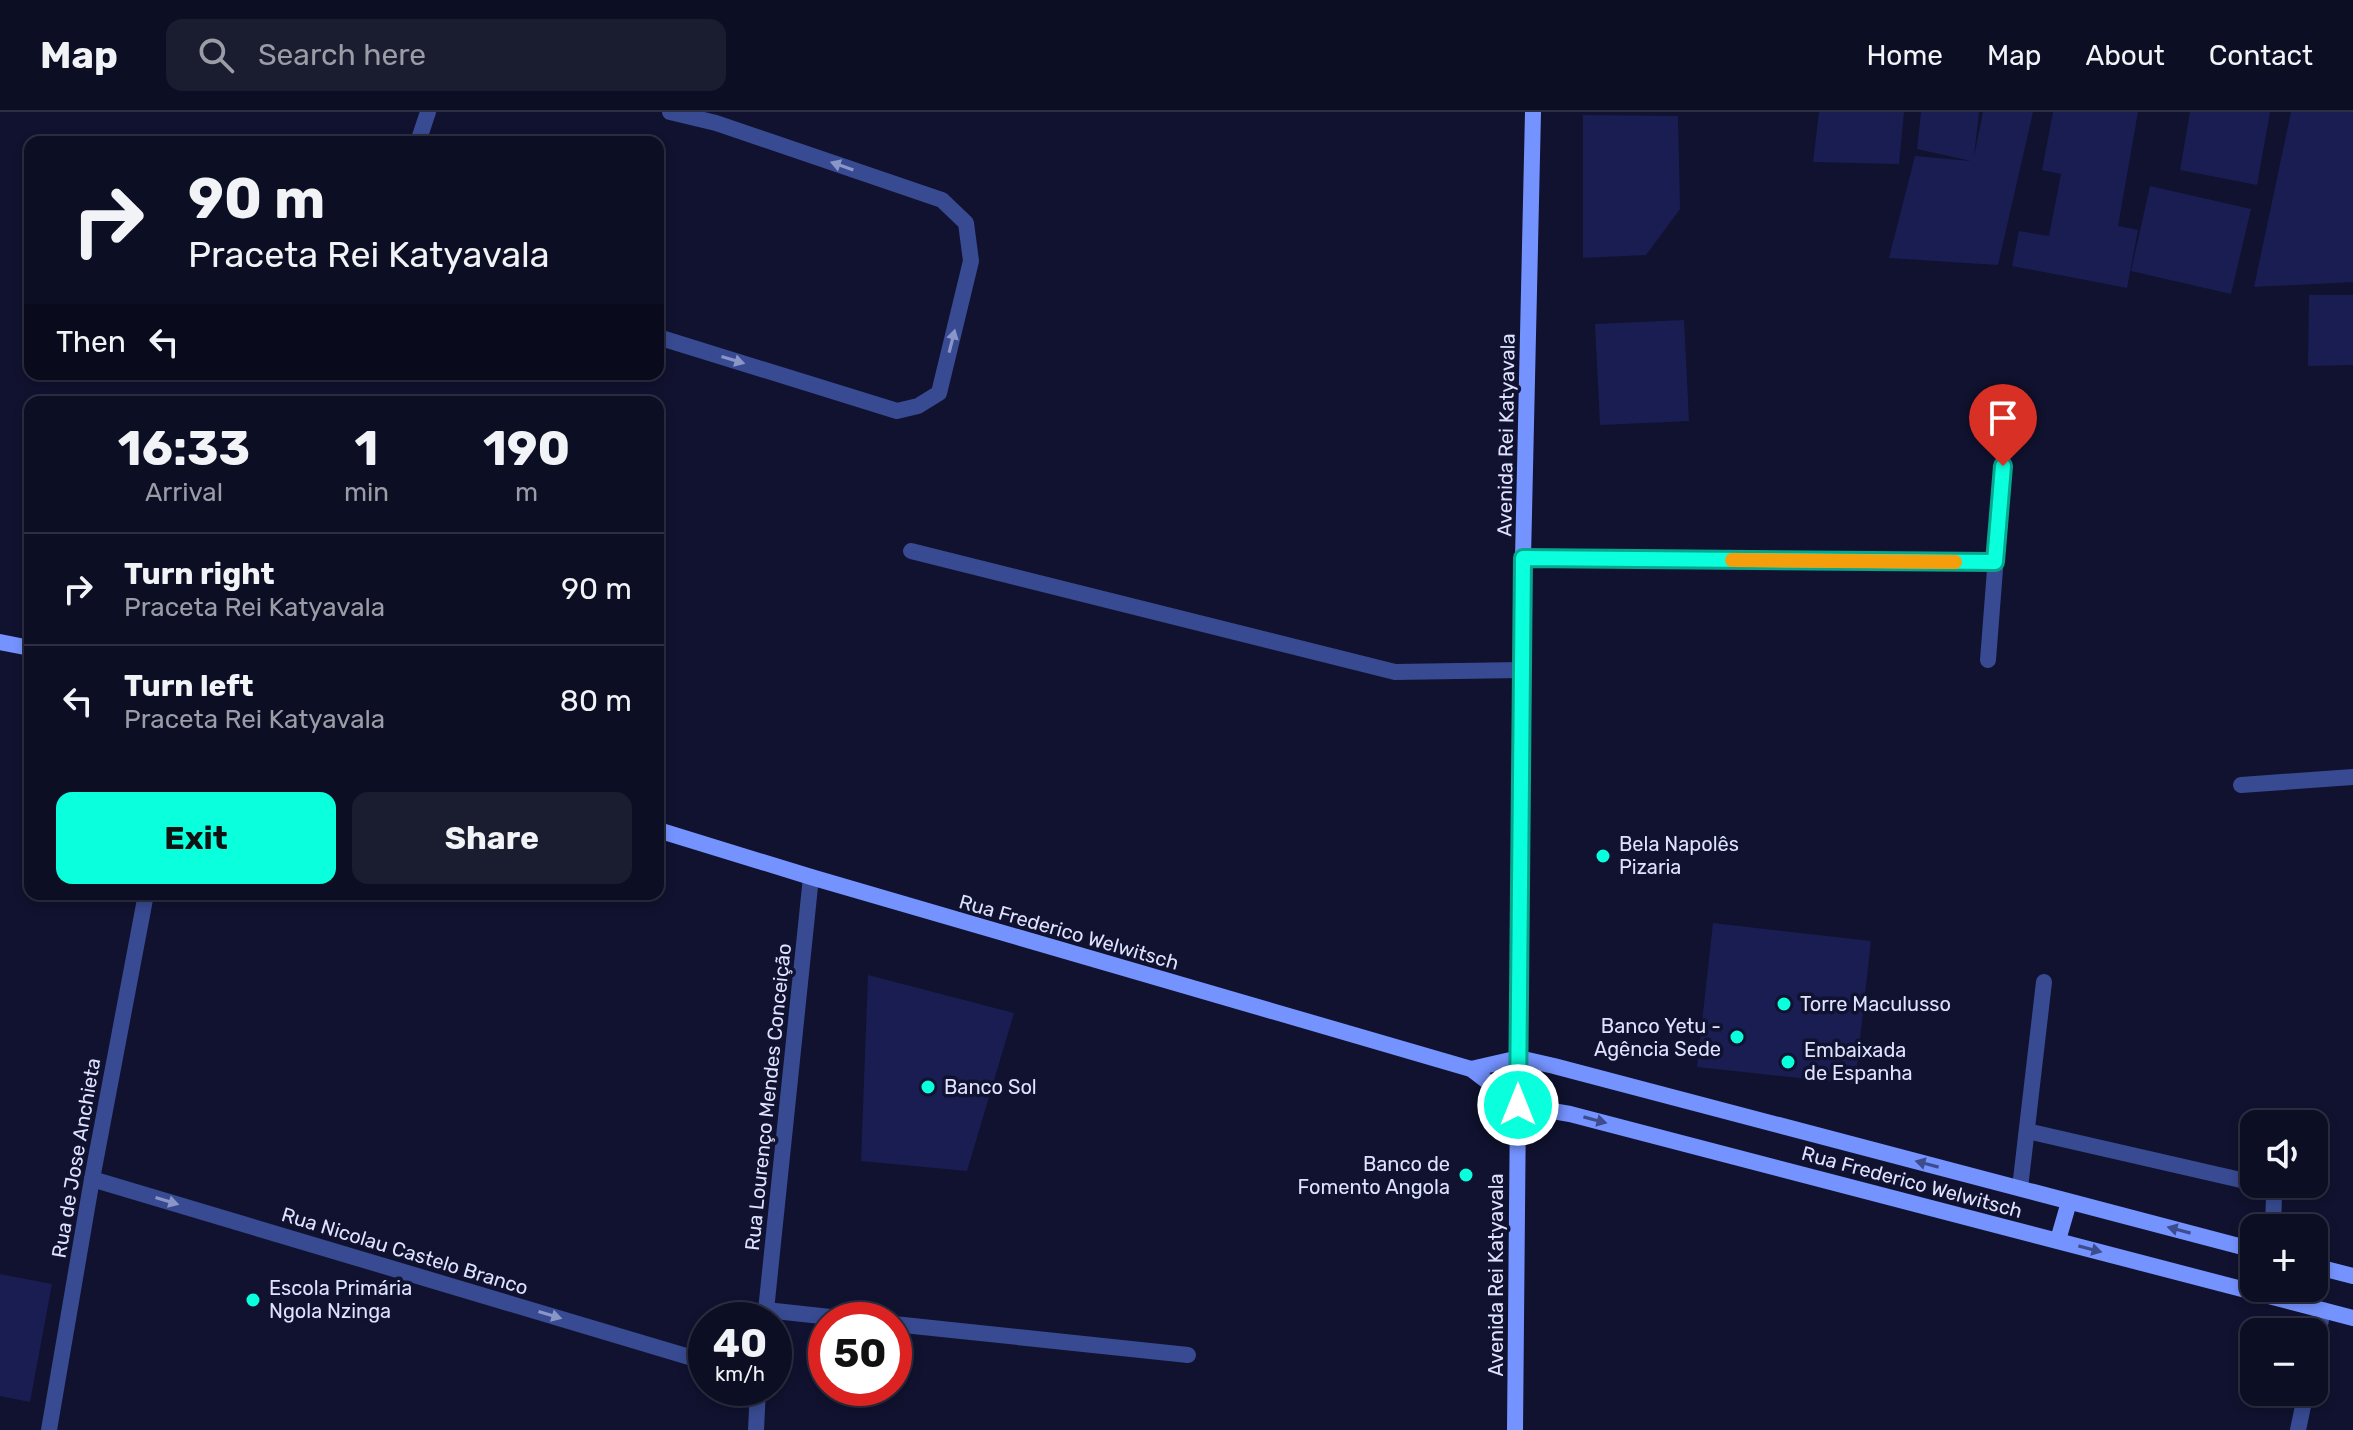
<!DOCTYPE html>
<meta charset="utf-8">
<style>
body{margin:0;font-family:Rubik,sans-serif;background:#1a1c30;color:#f1f3f6;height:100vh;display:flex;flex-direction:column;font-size:30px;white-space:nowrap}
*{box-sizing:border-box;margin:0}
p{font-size:26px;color:#9a9ca6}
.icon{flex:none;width:44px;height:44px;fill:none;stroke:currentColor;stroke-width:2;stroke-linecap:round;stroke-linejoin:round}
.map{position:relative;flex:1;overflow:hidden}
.side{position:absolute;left:24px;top:284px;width:640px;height:504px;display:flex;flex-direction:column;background:#0c0e23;border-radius:16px;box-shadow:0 4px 12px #0003,0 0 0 2px #2c2e41}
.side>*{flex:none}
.banner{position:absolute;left:24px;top:24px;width:640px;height:244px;border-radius:16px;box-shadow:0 4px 12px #0003,0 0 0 2px #2c2e41;background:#0c0e23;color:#f1f3f6;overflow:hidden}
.buttons{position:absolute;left:2240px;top:998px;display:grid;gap:16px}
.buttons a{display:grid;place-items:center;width:88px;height:88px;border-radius:16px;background:#0c0e23;box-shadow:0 4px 12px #0003,0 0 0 2px #2c2e41;font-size:40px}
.speed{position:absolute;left:688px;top:1190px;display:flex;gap:16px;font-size:40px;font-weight:700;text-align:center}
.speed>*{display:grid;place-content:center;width:104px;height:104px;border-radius:50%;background:#0c0e23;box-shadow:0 4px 12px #0003,0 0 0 2px #2c2e41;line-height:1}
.speed small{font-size:20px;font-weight:400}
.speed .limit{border:12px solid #d22;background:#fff;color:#111}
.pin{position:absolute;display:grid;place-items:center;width:68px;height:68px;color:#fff;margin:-82px -34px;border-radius:50% 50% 50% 0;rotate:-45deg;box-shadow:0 0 8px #0007}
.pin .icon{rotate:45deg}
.me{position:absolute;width:88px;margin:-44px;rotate:0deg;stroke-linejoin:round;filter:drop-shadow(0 0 6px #0008)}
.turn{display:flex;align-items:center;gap:28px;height:168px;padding:0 32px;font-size:36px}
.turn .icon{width:104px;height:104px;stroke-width:2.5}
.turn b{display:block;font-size:56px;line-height:68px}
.then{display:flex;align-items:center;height:76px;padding:0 32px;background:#0003;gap:16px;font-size:30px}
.eta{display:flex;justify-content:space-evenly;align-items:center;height:136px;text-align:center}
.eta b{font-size:48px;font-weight:700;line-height:56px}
.primary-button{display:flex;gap:16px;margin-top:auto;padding:16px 32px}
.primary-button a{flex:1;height:92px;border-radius:16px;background:#0affdc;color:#111;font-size:32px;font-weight:700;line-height:92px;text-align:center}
.primary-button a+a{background:#1a1c30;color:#f1f3f6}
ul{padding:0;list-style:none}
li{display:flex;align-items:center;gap:24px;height:112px;padding:0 32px;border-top:2px solid #2c2e41}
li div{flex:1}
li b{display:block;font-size:30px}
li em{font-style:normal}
header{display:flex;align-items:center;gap:48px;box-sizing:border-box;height:112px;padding:0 40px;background:#0c0e23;border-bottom:2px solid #2c2e41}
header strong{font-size:38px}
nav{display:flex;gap:44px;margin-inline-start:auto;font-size:28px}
.search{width:560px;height:72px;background:#1a1c30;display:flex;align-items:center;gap:20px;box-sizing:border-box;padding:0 28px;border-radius:16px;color:#9a9ca6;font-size:30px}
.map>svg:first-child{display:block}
.building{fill:#1a1d52}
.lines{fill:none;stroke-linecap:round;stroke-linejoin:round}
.lane{stroke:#384a91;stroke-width:16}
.street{stroke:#384a91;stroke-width:16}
.secondary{stroke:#7593ff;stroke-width:16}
.oneway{fill:#8b96c8}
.oneway2{fill:#3d4c8d}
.route-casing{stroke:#06a68f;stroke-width:20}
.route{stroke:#0affdc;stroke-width:14}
.slow{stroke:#f59e0b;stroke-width:14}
.poi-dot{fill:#0affdc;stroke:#10122f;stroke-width:3}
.labels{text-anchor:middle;stroke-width:7;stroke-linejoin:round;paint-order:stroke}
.street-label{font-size:20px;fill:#dee2ff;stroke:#10122f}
.poi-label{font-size:20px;fill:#dee2ff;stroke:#10122f;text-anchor:start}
</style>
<header>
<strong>Map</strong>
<div class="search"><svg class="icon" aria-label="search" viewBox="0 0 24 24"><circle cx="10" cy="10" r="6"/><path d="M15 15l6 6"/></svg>Search here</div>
<nav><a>Home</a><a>Map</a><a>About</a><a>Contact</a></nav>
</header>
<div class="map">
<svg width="2353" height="1318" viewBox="0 0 2353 1318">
<rect width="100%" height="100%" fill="#10122f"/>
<g class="building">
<polygon points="1819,0 1904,0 1899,52 1813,50"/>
<polygon points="1921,0 1979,0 1974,45 1983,0 2033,0 1998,153 1889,146 1915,44 1971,49 1917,37"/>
<polygon points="2053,0 2138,0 2118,114 2138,118 2127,176 2012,154 2019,119 2049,124 2061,62 2042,58"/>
<polygon points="2190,0 2270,0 2257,73 2180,58"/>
<polygon points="2291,0 2353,0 2353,170 2254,175"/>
<polygon points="1583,3 1678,4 1680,97 1646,143 1583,146"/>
<polygon points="2150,74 2251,97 2231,182 2131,159"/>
<polygon points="2309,183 2353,183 2353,253 2308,254"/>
<polygon points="1684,208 1689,309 1600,313 1595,212"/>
<polygon points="1713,811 1871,829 1855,972 1697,955"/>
<polygon points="868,863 1014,901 967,1059 861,1049"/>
<polygon points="0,1162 52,1172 30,1290 0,1284"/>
</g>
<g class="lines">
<g class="lane">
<polyline points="911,439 1395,560 1521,558"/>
<polyline points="2241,673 2353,665"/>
<polyline points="2027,1019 2254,1071"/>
<polyline points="2258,1072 2265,1074 2274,1084 2273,1116"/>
<polyline points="2020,1076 2044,870"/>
<polyline points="2314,1243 2323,1198"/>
<polyline points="2298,1318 2306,1280"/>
</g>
<g class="street">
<polyline points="418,30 428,0"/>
<polyline points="658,225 897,299 918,294 939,281 971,149 966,111 942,88 716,11 670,0"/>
<polyline points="1523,446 1995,450"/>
<polyline points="1988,548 2003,354"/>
<polyline points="92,1067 706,1250"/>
<polyline points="766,1198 858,1208"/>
<polyline points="765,1208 811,765"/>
<polyline points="894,1212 1188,1243"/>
<polyline points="49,1318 92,1067 146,782"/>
<polyline points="756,1318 758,1276"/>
</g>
<g class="secondary">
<polyline points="0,530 30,536"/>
<polyline points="658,718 811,765 1471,957 1518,993 1570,1002 2353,1206"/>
<polyline points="1471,957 1519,946 1554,954 2254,1138"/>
<polyline points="2058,1128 2069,1090"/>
<polyline points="2314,1154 2353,1164"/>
<polyline points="1515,1318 1523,446 1533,0"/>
</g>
</g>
<defs><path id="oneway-solid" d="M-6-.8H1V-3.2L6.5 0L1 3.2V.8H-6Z" transform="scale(2)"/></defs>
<g class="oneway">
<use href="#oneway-solid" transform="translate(842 54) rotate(-161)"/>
<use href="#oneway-solid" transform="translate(952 229) rotate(-76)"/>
<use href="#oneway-solid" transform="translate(733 248) rotate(17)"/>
<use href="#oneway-solid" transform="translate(167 1089) rotate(17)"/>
<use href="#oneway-solid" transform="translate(550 1203) rotate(17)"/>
</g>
<g class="oneway2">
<use href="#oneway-solid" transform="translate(1595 1008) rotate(15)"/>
<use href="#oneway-solid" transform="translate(1927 1052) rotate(-165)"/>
<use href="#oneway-solid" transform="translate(2179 1118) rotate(-165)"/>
<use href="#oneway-solid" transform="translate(2090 1137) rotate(15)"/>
</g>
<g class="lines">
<g class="route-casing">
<polyline id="route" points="1518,993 1523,446 1995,450 2003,354"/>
</g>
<use href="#route" class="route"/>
<polyline class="slow" points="1732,448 1955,450"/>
</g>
<g class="poi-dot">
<circle cx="1603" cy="744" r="8"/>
<circle cx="1784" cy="892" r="8"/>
<circle cx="1737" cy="925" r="8"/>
<circle cx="1788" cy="950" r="8"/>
<circle cx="928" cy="975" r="8"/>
<circle cx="1466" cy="1063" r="8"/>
<circle cx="253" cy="1188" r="8"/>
</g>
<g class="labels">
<g class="street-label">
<text transform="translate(1506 323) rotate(-89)" y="7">Avenida Rei Katyavala</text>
<text transform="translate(1069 820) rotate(16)" y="7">Rua Frederico Welwitsch</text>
<text transform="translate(768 985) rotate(-84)" y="7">Rua Lourenço Mendes Conceição</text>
<text transform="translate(76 1046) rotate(-80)" y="7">Rua de Jose Anchieta</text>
<text transform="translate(1912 1070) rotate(15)" y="7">Rua Frederico Welwitsch</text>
<text transform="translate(405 1139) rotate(17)" y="7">Rua Nicolau Castelo Branco</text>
<text transform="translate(1496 1163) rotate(-90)" y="7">Avenida Rei Katyavala</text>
</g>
<g class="poi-label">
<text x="1619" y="739">Bela Napolês<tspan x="1619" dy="23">Pizaria</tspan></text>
<text x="1800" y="899">Torre Maculusso</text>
<text x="1721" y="921" text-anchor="end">Banco Yetu -<tspan x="1721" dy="23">Agência Sede</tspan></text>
<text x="1804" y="945">Embaixada<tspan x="1804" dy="23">de Espanha</tspan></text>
<text x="944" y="982">Banco Sol</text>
<text x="1450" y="1059" text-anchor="end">Banco de<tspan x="1450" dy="23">Fomento Angola</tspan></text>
<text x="269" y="1183">Escola Primária<tspan x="269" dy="23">Ngola Nzinga</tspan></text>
</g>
</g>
</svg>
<div class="buttons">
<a><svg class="icon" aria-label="sound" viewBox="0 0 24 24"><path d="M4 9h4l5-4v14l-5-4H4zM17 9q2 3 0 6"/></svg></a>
<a>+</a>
<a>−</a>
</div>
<div class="speed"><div>40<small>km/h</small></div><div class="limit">50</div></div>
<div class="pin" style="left:2003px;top:354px;background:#d93025"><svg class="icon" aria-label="arrive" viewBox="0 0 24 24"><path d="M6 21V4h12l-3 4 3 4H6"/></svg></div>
<svg class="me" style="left:1518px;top:993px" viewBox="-20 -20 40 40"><circle r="17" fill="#0affdc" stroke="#fff" stroke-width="3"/><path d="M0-11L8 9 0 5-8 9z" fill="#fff"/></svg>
<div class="banner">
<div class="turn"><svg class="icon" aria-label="right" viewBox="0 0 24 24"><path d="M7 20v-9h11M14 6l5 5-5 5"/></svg><div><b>90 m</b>Praceta Rei Katyavala</div></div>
<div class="then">Then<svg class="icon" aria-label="left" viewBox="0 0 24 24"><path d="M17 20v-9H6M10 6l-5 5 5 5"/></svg></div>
</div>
<section class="side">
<div class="eta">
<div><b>16:33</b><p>Arrival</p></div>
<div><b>1</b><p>min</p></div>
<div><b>190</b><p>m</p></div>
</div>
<ul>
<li><svg class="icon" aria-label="right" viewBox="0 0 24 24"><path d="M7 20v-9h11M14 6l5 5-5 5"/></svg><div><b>Turn right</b><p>Praceta Rei Katyavala</p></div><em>90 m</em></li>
<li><svg class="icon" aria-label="left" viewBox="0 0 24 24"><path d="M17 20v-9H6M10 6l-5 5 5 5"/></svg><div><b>Turn left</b><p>Praceta Rei Katyavala</p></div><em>80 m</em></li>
</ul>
<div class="primary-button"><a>Exit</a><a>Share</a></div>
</section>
</div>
